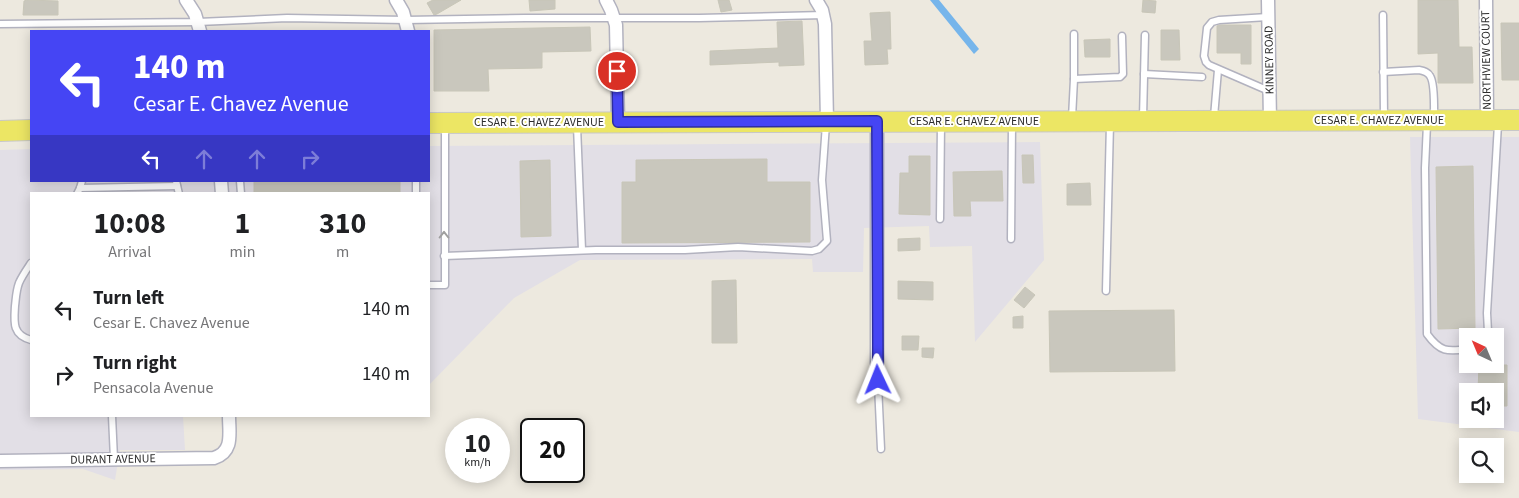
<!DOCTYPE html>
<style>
body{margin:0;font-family:"Source Sans 3",sans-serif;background:#f6f6f6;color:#202124;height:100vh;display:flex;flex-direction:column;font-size:19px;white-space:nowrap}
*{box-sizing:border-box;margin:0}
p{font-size:16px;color:#757577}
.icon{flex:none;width:28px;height:28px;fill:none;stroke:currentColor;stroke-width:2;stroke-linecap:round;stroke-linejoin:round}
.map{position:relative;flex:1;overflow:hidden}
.sheet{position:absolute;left:30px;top:192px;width:400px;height:225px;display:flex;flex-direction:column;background:#fff;border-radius:0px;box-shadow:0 2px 12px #0003}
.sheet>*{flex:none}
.guide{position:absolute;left:30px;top:30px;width:400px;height:152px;border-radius:0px;box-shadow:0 2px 12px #0003;background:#4545f4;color:#fff;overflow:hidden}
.needle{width:32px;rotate:316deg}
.controls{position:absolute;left:1459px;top:328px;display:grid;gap:10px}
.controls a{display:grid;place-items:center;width:45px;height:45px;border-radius:0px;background:#fff;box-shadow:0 2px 12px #0003;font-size:25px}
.speed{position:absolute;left:445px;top:418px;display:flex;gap:10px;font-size:25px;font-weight:700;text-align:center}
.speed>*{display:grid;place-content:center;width:65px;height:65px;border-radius:50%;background:#fff;box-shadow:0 2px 12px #0003;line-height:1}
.speed small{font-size:12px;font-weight:400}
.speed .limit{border:2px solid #111;border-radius:8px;background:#fff;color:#111}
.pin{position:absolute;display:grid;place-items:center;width:42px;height:42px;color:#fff;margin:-21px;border:2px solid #fff;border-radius:50%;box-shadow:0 1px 5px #0007}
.me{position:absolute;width:55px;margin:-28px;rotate:358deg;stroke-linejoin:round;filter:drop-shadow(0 0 4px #0008)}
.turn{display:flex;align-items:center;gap:18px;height:105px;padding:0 20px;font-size:22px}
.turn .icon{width:65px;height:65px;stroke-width:2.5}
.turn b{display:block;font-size:35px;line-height:42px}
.lanes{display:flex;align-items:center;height:48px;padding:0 20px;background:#0003;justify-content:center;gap:25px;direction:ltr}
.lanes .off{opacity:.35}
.eta{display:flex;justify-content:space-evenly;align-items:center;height:85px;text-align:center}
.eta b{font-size:30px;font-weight:700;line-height:35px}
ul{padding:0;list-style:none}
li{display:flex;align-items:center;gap:15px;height:65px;padding:0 20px}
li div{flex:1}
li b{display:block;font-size:19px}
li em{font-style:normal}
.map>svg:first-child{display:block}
.industrial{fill:#e2dfe6;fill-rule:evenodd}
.water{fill:#76b5eb}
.building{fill:#c9c7bd;stroke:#c8c6b8}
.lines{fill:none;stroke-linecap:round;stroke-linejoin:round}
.lane-casing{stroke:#b2b2bf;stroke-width:9}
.street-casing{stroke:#b2b2bf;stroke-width:15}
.primary-casing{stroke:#c8c8c8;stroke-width:22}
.lane{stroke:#fff;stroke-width:6}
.street{stroke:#fff;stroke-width:12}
.primary{stroke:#ece664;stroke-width:20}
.oneway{stroke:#a0a0a0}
.route-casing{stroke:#2d2d9f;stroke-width:12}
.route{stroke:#4545f4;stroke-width:9}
.labels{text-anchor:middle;stroke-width:4;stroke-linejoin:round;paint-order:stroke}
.street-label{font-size:12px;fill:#2c2c2c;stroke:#fff}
</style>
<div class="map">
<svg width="1519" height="498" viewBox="0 0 1519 498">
<rect width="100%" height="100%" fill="#ede9df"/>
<g class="industrial">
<path d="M1410,137H1519V432L1418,419ZM1468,336H1495V364H1468ZM1468,391H1495V419H1468Z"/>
<polygon points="1040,142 1044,260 975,342 972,246 930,247 929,226 864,228 863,272 813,272 812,259 580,260 514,298 429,385 429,194 31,194 31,416 183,416 185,450 120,450 115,480 83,469 0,470 0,150 31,149 31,181 429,181 429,146"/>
</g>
<polygon class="water" points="930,0 939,0 979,49 974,54"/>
<g class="building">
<polygon points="27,0 58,1 58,15 23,15 24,1"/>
<polygon points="433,0 461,0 437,14 434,15 427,3"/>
<polygon points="529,0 555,0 555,9 530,11"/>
<polygon points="718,0 729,0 732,10 721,12"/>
<polygon points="1143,0 1156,1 1155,13 1142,12"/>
<polygon points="1418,0 1458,0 1459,47 1472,47 1473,83 1438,83 1438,53 1418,54"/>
<polygon points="890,12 891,49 887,49 888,64 865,65 864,41 872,41 870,13"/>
<polygon points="802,21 804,65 779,66 779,62 710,65 710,51 778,48 777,22"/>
<polygon points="1501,23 1519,23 1519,80 1502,80"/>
<polygon points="1219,25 1251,25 1251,64 1241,64 1241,53 1217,53 1217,26"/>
<polygon points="590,27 591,51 542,52 542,68 488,69 489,91 434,91 434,30"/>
<polygon points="1161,30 1179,30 1180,60 1161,60"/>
<polygon points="1110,39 1110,57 1085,57 1084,40"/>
<polygon points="1022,155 1033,155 1034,183 1023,183"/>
<polygon points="909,156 930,156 930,215 899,214 900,173 909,173"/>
<polygon points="767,159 767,182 810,182 810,242 622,243 622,182 636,182 636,160"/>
<polygon points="550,160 551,236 521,237 520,161"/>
<polygon points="1473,166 1475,328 1438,329 1436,167"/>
<polygon points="1002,171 1003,201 970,201 971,216 954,216 953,172"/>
<rect x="254" y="181" width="146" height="13"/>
<polygon points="1090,183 1091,205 1067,205 1067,184"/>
<polygon points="920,238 920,250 898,251 898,239"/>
<polygon points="736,280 737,343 712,343 712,281"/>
<polygon points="898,281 933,282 933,300 898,299"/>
<polygon points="1025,287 1035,295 1024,308 1014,300"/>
<polygon points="1174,310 1175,371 1050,372 1049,311"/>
<polygon points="1023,316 1023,328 1013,328 1013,317"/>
<polygon points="902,336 919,336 918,350 902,350"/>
<polygon points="922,348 934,348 933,358 922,357"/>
<polygon points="1479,365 1507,365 1507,406 1495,406 1495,391 1478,391"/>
</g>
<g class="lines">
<g class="lane-casing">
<g id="lane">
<polyline points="1383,15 1384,117"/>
<polyline points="1268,17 1219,20 1212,22 1207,28 1204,56 1206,62 1209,65 1269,91"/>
<polyline points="0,24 198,22 287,18 406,20 525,18 699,18 824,15"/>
<polyline points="1074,34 1074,79 1120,77 1123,74 1122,36"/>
<path d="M1383,72L1419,70C1424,71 1428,72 1430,76C1435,83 1434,108 1434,118"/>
<polyline points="1144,74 1202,77"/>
<polyline points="1214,117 1218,70"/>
<polyline points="1072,118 1074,79"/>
<polyline points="1143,118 1145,35"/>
<path d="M1427,124L1425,168L1427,334C1440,352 1447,352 1468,349"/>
<polyline points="577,126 582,250"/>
<polyline points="176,181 179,194"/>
<polyline points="240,181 241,194"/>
<polyline points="80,188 177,186"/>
<polyline points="77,194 80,188 82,181"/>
<polyline points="416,194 416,181"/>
<polyline points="940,219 941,123"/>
<polyline points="1011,239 1012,125"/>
<polyline points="444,256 596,250 685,250 738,247 812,251 819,249 827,241 822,180 826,124"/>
<path d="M31,263C27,269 22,276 19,283C16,291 16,298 15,306C14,322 12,335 31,340"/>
<polyline points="429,285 445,285 445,125"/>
<polyline points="1106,291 1110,123"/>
<polyline points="1485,336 1488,332 1487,313 1498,124"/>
<polyline points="877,363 881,449"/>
<polyline points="112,416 114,459"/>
</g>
</g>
<g class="street-casing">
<g id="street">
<polyline points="186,0 195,14 200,31"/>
<polyline points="396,0 403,12 408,31"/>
<polyline points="606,0 611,10 616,25 618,121"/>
<polyline points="816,0 822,10 825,24 827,121"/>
<polyline points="1268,0 1270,121"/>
<polyline points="1486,0 1487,119"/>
<polyline points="221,181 222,194"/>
<polyline points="877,363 877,121"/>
<path d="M0,461L214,458C234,452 229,433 229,416"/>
</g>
</g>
<g class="primary-casing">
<g id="primary">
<polyline points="429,123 1519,120"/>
<polyline points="0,131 31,130"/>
</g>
</g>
<use href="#lane" class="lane"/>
<use href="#street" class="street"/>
<use href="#primary" class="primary"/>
</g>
<defs><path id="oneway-chevron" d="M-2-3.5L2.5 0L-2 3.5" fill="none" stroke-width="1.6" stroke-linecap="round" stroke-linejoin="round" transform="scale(1.25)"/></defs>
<use class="oneway" href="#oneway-chevron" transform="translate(444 235) rotate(-90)"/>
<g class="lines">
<g class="route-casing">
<polyline id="route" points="617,71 618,122 877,121 878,380"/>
</g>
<use href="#route" class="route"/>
</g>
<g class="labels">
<g class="street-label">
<text transform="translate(1269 60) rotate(-91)" y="4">KINNEY ROAD</text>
<text transform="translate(1486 60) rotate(-91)" y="4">NORTHVIEW COURT</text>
<text x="1379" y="124">CESAR E. CHAVEZ AVENUE</text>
<text x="974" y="125">CESAR E. CHAVEZ AVENUE</text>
<text x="539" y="126">CESAR E. CHAVEZ AVENUE</text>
<text transform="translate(113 459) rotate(-1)" y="4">DURANT AVENUE</text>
</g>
</g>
</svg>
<div class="controls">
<a><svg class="needle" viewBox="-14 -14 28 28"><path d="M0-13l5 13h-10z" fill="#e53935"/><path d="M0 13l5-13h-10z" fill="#757577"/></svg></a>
<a><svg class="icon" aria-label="sound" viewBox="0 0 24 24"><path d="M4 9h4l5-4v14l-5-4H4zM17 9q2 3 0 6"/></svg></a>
<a><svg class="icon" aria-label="search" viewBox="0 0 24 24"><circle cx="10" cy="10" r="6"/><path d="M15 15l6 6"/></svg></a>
</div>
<div class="speed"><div>10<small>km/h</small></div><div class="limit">20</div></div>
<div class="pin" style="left:617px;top:71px;background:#d93025"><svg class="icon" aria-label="arrive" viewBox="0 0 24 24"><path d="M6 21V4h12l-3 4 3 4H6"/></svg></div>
<svg class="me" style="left:878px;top:380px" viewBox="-20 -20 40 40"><path d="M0-17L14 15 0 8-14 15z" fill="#4545f4" stroke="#fff" stroke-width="4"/></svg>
<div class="guide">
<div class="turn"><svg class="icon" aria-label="left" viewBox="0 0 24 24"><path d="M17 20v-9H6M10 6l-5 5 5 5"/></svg><div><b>140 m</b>Cesar E. Chavez Avenue</div></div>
<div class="lanes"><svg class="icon" aria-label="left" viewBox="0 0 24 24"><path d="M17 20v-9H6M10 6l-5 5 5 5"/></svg><svg class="icon off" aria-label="ahead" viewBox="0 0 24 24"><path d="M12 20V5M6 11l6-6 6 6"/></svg><svg class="icon off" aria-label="ahead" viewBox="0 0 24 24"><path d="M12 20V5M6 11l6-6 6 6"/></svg><svg class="icon off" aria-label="right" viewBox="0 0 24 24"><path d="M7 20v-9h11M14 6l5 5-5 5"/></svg></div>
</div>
<section class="sheet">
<div class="eta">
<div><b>10:08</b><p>Arrival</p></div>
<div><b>1</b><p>min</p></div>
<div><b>310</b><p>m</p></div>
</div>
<ul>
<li><svg class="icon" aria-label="left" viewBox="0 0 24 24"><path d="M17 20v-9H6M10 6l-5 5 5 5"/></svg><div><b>Turn left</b><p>Cesar E. Chavez Avenue</p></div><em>140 m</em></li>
<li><svg class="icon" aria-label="right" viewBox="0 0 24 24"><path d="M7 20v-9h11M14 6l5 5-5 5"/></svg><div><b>Turn right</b><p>Pensacola Avenue</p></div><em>140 m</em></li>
</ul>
</section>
</div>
